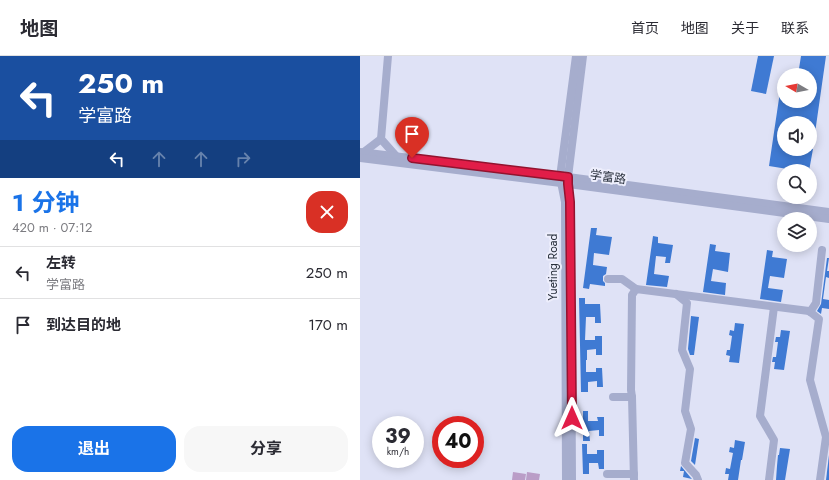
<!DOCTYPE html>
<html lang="zh">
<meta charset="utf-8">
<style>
body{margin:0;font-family:Jost,"Noto Sans SC",sans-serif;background:#f7f7f7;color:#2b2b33;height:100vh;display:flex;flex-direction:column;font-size:15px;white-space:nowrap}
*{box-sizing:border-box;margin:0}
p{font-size:13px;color:#7c7c81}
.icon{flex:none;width:22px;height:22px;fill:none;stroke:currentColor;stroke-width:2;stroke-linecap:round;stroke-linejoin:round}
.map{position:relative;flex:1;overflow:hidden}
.drawer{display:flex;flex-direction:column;background:#fff;width:360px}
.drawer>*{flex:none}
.banner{background:#1a4fa0;color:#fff;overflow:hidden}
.needle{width:26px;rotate:279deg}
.fabs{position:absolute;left:417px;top:12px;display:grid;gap:8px}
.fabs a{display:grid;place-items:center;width:40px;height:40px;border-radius:50%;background:#fff;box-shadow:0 2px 10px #0003;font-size:20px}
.speed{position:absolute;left:12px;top:360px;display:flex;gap:8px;font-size:20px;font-weight:700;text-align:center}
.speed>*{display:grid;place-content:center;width:52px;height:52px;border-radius:50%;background:#fff;box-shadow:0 2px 10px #0003;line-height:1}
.speed small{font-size:10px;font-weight:400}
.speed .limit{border:6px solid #d22;background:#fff;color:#111}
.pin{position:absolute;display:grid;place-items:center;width:34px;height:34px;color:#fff;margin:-41px -17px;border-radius:50% 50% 50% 0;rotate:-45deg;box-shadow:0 0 4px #0007}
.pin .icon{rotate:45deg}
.me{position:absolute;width:44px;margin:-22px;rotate:0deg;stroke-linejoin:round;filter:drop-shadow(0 0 3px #0008)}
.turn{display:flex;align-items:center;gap:14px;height:84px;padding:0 12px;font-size:18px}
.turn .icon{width:52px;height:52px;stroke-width:2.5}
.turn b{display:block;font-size:28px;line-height:34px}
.lanes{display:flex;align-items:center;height:38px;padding:0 12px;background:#0003;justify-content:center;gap:20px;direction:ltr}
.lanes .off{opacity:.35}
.round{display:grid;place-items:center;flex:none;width:42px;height:42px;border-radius:16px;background:#f7f7f7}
.head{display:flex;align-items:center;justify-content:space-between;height:68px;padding:0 12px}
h1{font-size:24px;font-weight:700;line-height:30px;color:#1a73e8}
.primary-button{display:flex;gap:8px;margin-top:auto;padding:8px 12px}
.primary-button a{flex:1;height:46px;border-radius:16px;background:#1a73e8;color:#fff;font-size:16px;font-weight:700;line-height:46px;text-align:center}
.primary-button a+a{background:#f7f7f7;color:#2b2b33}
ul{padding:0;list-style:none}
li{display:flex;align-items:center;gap:12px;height:52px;padding:0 12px;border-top:1px solid #e1e1e2}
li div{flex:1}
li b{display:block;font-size:15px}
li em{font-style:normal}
header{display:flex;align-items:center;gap:24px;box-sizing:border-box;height:56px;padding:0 20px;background:#fff;border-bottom:1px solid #e1e1e2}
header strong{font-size:19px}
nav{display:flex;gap:22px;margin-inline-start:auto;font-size:14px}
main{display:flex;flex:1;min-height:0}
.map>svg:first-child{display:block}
.green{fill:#ba9dc7}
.building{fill:#3f7ad3}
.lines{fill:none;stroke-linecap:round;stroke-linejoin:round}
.minor{stroke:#a6adcd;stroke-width:8}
.route-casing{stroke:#92132f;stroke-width:10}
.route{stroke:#e11d48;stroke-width:7}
.labels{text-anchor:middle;stroke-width:4;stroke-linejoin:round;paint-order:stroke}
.street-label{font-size:12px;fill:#29303c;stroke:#edeefc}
</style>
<header>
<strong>地图</strong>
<nav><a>首页</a><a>地图</a><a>关于</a><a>联系</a></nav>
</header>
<main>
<section class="drawer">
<div class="banner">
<div class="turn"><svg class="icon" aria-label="left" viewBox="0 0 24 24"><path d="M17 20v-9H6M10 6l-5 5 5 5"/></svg><div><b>250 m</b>学富路</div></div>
<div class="lanes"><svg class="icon" aria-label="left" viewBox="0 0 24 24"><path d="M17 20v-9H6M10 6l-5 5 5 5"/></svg><svg class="icon off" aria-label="ahead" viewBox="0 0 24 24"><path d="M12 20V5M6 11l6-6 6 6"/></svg><svg class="icon off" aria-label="ahead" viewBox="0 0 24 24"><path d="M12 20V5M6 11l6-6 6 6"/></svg><svg class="icon off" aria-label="right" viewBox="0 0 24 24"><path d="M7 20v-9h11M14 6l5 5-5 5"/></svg></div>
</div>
<div class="head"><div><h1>1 分钟</h1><p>420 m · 07:12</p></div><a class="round" style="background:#d93025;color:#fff"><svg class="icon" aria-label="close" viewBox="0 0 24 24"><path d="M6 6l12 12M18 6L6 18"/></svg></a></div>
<ul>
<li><svg class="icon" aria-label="left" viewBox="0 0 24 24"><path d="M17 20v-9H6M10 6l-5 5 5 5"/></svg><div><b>左转</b><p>学富路</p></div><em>250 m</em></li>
<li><svg class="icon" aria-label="arrive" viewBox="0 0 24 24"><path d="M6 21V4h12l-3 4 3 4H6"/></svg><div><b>到达目的地</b></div><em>170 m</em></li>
</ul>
<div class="primary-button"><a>退出</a><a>分享</a></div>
</section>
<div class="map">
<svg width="469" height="424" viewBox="0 0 469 424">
<rect width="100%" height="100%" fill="#dfe2f6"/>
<g class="green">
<polygon points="153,416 166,418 165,424 152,424"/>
<polygon points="167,416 180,418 179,424 166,424"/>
</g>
<g class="building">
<polygon points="398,0 414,0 406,38 391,35"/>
<polygon points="441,0 466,0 453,91 450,91 450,67 424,67 424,93 453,93 449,115 440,115 409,110 421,29 424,29 424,45 450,45 450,19 438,19"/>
<polygon points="231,172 237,172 236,179 252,181 249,199 234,197 233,209 247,211 246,218 243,220 243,225 245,227 245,230 230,228 229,233 223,232"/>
<polygon points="293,180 298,181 298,187 313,189 310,207 305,207 306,201 296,200 294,218 309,220 307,231 286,229"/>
<polygon points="350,188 356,189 355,195 370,197 368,216 353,213 351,225 366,227 365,239 343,236"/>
<polygon points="407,194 413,195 412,201 427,203 424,222 410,220 408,232 423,234 421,246 400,243"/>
<polygon points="467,202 469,202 467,215 469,215 469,222 466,221 463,243 469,244 469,253 462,252 461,258 457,255 461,248"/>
<polygon points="219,242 225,242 225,248 240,248 241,267 235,267 235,261 226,261 225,284 235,284 235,280 242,280 242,299 236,299 236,293 227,294 227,304 226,304 226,316 236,316 236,312 242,312 243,331 237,331 237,325 228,326 228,336 221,336"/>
<polygon points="331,260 339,261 334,299 330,299 328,293"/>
<polygon points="375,267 384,268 379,307 369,306 370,300 366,299 367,294 370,294 372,280 369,279 370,274 374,275"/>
<polygon points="421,274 430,275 424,314 414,313 415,306 412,306 413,301 416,301 418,286 415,286 416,281 420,281"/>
<polygon points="223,355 228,355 228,365 238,365 237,361 244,361 244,380 239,380 239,374 229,375 230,385 223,385"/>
<polygon points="335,382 339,383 335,409 331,405"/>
<polygon points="375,384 385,386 382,404 381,404 378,424 368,424 369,418 365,418 366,412 370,413 373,397 369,396 370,391 374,392"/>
<polygon points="222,388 227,388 227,398 237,398 237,394 244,394 244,413 239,413 238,407 229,407 229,418 223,418"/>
<polygon points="420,392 430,393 425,424 416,424 417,410 418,399 419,399"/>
<polygon points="469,399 469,424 466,424"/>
<polygon points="321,410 331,422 332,423 323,421 324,415 320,415"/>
</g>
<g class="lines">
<g class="minor">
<polyline points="28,0 21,83 36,100"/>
<polyline points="0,96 208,121 469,156"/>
<polyline points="4,96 21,83"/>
<polyline points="0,102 201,127 469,163"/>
<polyline points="210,145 207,128 208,121 223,0"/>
<polyline points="248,223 262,223 276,233"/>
<polyline points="316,238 327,247 322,294 330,313 325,355 331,373 325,407 336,419 338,424"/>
<polyline points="211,253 212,424"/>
<polyline points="450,256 456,247 462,194"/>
<polyline points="253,341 272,341 271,334 272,239 276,233 449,255 459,263 450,324 466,381 460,424"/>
<polyline points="272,341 274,424"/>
<polyline points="247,418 274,418"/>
<polyline points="206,424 205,146 200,121 216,0"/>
<polyline points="409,424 414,384 400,360 414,251"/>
</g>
</g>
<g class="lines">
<g class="route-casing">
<polyline id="route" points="52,102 208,121 208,128 210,146 212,362"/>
</g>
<use href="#route" class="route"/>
</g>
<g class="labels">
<g class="street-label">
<text transform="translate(248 121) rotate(8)" y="4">学富路</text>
<text transform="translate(193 211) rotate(-90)" y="4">Yueting Road</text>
</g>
</g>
</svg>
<div class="fabs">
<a><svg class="needle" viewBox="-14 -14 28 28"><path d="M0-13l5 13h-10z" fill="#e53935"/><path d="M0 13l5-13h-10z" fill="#7c7c81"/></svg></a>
<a><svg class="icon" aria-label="sound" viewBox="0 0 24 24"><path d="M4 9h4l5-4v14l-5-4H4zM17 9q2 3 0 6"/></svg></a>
<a><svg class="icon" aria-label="search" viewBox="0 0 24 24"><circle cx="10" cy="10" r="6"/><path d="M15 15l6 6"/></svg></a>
<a><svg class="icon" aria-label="layers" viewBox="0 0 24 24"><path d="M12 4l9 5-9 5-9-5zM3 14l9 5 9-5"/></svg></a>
</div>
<div class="speed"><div>39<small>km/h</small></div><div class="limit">40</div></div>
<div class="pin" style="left:52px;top:102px;background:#d93025"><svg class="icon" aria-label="arrive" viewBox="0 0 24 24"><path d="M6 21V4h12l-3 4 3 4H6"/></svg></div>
<svg class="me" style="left:212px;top:362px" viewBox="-20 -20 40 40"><path d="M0-17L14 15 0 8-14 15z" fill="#e11d48" stroke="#fff" stroke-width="4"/></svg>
</div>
</main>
